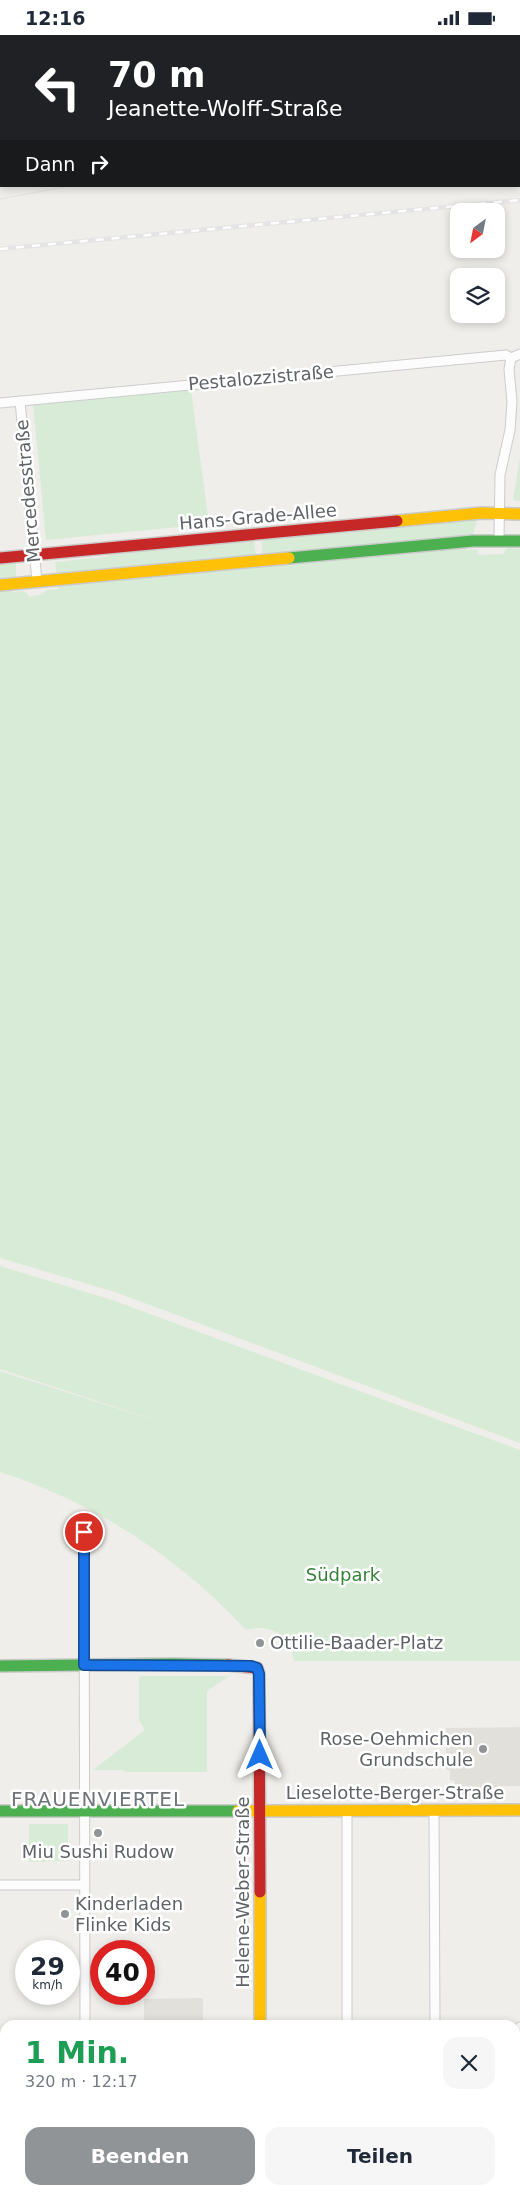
<!DOCTYPE html>
<html lang="de">
<meta charset="utf-8">
<style>
body{margin:0;font-family:"DejaVu Sans",sans-serif;background:#f6f6f7;color:#1f2937;height:100vh;display:flex;flex-direction:column;font-size:19px;white-space:nowrap}
*{box-sizing:border-box;margin:0}
p{font-size:16px;color:#747a83}
.icon{flex:none;width:28px;height:28px;fill:none;stroke:currentColor;stroke-width:2;stroke-linecap:round;stroke-linejoin:round}
.map{position:relative;flex:1;overflow:hidden}
.sheet{position:absolute;left:0px;top:1985px;width:520px;height:175px;display:flex;flex-direction:column;background:#fff;border-radius:15px 15px 0 0;box-shadow:0 2px 8px #0003}
.sheet>*{flex:none}
.hud{position:absolute;left:0px;top:0px;width:520px;height:152px;box-shadow:0 2px 8px #0003;background:#202124;color:#fff;overflow:hidden}
.needle{width:32px;rotate:212deg}
.controls{position:absolute;left:450px;top:168px;display:grid;gap:10px}
.controls a{display:grid;place-items:center;width:55px;height:55px;border-radius:10px;background:#fff;box-shadow:0 2px 8px #0003;font-size:25px}
.speed{position:absolute;left:15px;top:1905px;display:flex;gap:10px;font-size:25px;font-weight:700;text-align:center}
.speed>*{display:grid;place-content:center;width:65px;height:65px;border-radius:50%;background:#fff;box-shadow:0 2px 8px #0003;line-height:1}
.speed small{font-size:12px;font-weight:400}
.speed .limit{border:8px solid #d22;background:#fff;color:#111}
.pin{position:absolute;display:grid;place-items:center;width:42px;height:42px;color:#fff;margin:-21px;border:2px solid #fff;border-radius:50%;box-shadow:0 1px 5px #0007}
.me{position:absolute;width:55px;margin:-28px;rotate:0deg;stroke-linejoin:round;filter:drop-shadow(0 0 4px #0008)}
.turn{display:flex;align-items:center;gap:18px;height:105px;padding:0 25px;font-size:22px}
.turn .icon{width:65px;height:65px;stroke-width:2.5}
.turn b{display:block;font-size:35px;line-height:42px}
.then{display:flex;align-items:center;height:48px;padding:0 25px;background:#0003;gap:10px;font-size:19px}
.round{display:grid;place-items:center;flex:none;width:52px;height:52px;border-radius:15px;background:#f6f6f7}
.summary{display:flex;align-items:center;justify-content:space-between;height:85px;padding:0 25px}
h1{font-size:30px;font-weight:800;line-height:38px;color:#1e9e55}
.cta{display:flex;gap:10px;margin-top:auto;padding:10px 25px}
.cta a{flex:1;height:58px;border-radius:15px;background:#919496;color:#fff;font-size:20px;font-weight:800;line-height:58px;text-align:center}
.cta a+a{background:#f6f6f7;color:#1f2937}
.status{display:flex;justify-content:space-between;align-items:center;height:35px;padding:0 25px;background:#fff;direction:ltr}
.status svg{height:14px;fill:currentColor}
.map>svg:first-child{display:block}
.education{fill:#e2e0da}
.green{fill:#d8ebd6}
.lines{fill:none;stroke-linecap:round;stroke-linejoin:round}
.street-casing{stroke:#cbcccc;stroke-width:11}
.fast-casing{stroke:#cacacb;stroke-width:14}
.slow-casing{stroke:#cacacb;stroke-width:14}
.jam-casing{stroke:#cacacb;stroke-width:14}
.street{stroke:#fdfcfc;stroke-width:9}
.fast{stroke:#4caf50;stroke-width:11}
.slow{stroke:#ffc107;stroke-width:11}
.jam{stroke:#c62828;stroke-width:11}
.tram{stroke:#e4e4e4;stroke-width:1}
.rail-casing{stroke:#e4e4e4;stroke-width:4.5}
.rail{stroke:#fff;stroke-width:2.5;stroke-dasharray:8;stroke-linecap:butt}
.route-casing{stroke:#114b97;stroke-width:12}
.route{stroke:#1a73e8;stroke-width:9}
.poi-dot{fill:#919496;stroke:#fff;stroke-width:2}
.labels{text-anchor:middle;stroke-width:5;stroke-linejoin:round;paint-order:stroke}
.street-label{font-size:18px;fill:#5f6368;stroke:#fff}
.park-label{font-size:18px;fill:#348238;stroke:#fff}
.poi-label{font-size:18px;fill:#5f6368;stroke:#fff;text-anchor:start}
.quarter-label{font-size:20px;letter-spacing:1px;fill:#70757a;stroke:#fff}
</style>
<div class="status"><b>12:16</b><svg viewBox="0 0 49 12"><path d="M0 12V9h3v3zM5 12V6h3v6zM10 12V3h3v9zM15 12V0h3v12zM26 1h20v11H26zM47 4h2v5h-2z"/></svg></div>
<div class="map">
<svg width="520" height="2160" viewBox="0 0 520 2160">
<rect width="100%" height="100%" fill="#efeeea"/>
<g class="education">
<polygon points="520,1692 520,1751 498,1751 498,1760 450,1760 450,1750 455,1750 455,1746 450,1745 450,1735 446,1735 446,1693"/>
<polygon points="203,1963 203,1990 144,1990 144,1964"/>
</g>
<g class="green">
<polygon points="254,0 390,0 391,1 253,1"/>
<polygon points="191,355 209,489 46,505 33,370"/>
<polygon points="520,422 520,466 513,465"/>
<polygon points="478,483 472,502 263,522 261,503"/>
<polygon points="254,504 256,523 57,541 55,527 105,522 120,517"/>
<polygon points="466,511 466,515 478,514 477,520 503,519 507,513 520,514 520,1408 115,1257 0,1223 0,555 11,554 12,557 22,556 27,558 29,562 43,559 46,555 59,554 59,550"/>
<polygon points="16,526 16,542 0,543 0,527"/>
<path d="M0,1231L112,1265L520,1415V1626H294C290,1601 271,1588 246,1595C178,1522 96,1468 0,1437V1336L182,1394L0,1334Z"/>
<polygon points="139,1641 229,1641 207,1656 207,1737 125,1737 124,1735 93,1735 145,1695 139,1685"/>
<polygon points="29,1789 68,1789 68,1826 29,1827"/>
<polygon points="520,2012 520,2137 515,2135 515,2021"/>
<rect x="0" y="2035" width="5" height="91"/>
<polygon points="443,2155 470,2155 488,2160 441,2160"/>
</g>
<g class="lines">
<g class="street-casing">
<g id="street">
<polyline points="511,323 520,319"/>
<polyline points="20,366 37,546"/>
<polyline points="0,368 506,320 511,323"/>
<polyline points="499,505 500,440 510,395 512,367 509,334 511,323"/>
<polyline points="84,1484 85,1990"/>
<polyline points="434,1775 435,1990"/>
<polyline points="0,1850 84,1850"/>
<polyline points="347,1990 347,1775"/>
<polyline points="515,2001 520,1992"/>
<polyline points="0,2023 5,2023"/>
<polyline points="0,2135 5,2135"/>
<polyline points="11,2155 11,2160"/>
<polyline points="199,2155 199,2160"/>
<polyline points="430,2160 433,2155"/>
</g>
</g>
<g class="fast-casing">
<g id="fast">
<polyline points="71,0 71,1"/>
<polyline points="99,0 104,1"/>
<polyline points="234,0 234,1"/>
<polyline points="289,523 473,506 520,506"/>
<polyline points="0,1631 172,1629 228,1630"/>
<polyline points="0,1776 238,1776"/>
</g>
</g>
<g class="slow-casing">
<g id="slow">
<polyline points="180,0 186,1"/>
<polyline points="0,119 1,119"/>
<polyline points="397,486 481,478 520,479"/>
<polyline points="0,550 289,523"/>
<polyline points="238,1776 520,1775"/>
<polyline points="260,1857 260,1990"/>
</g>
</g>
<g class="jam-casing">
<g id="jam">
<polyline points="489,1 508,0"/>
<polyline points="519,14 520,14"/>
<polyline points="0,131 1,131"/>
<polyline points="0,523 397,486"/>
<polyline points="228,1630 257,1633 259,1639 260,1857"/>
</g>
</g>
<use href="#street" class="street"/>
<use href="#fast" class="fast"/>
<use href="#slow" class="slow"/>
<use href="#jam" class="jam"/>
<g class="tram">
<polyline points="519,83 520,83"/>
<polyline points="519,104 520,104"/>
<polyline points="0,164 70,151"/>
</g>
<g class="rail-casing">
<polyline id="rail" points="0,214 520,165"/>
</g>
<use href="#rail" class="rail"/>
</g>
<g class="lines">
<g class="route-casing">
<polyline id="route" points="84,1497 84,1630 251,1631 257,1633 259,1639 260,1720"/>
</g>
<use href="#route" class="route"/>
</g>
<g class="poi-dot">
<circle cx="260" cy="1608" r="5"/>
<circle cx="483" cy="1714" r="5"/>
<circle cx="98" cy="1798" r="5"/>
<circle cx="65" cy="1879" r="5"/>
</g>
<g class="labels">
<g class="street-label">
<text transform="translate(261 343) rotate(-5)" y="6">Pestalozzistraße</text>
<text transform="translate(28 456) rotate(-95)" y="6">Mercedesstraße</text>
<text transform="translate(258 482) rotate(-5)" y="6">Hans-Grade-Allee</text>
<text x="395" y="1764">Lieselotte-Berger-Straße</text>
<text transform="translate(243 1857) rotate(-90)" y="6">Helene-Weber-Straße</text>
</g>
<g class="park-label">
<text x="343" y="1546">Südpark</text>
</g>
<g class="poi-label">
<text x="270" y="1614">Ottilie-Baader-Platz</text>
<text x="473" y="1710" text-anchor="end">Rose-Oehmichen<tspan x="473" dy="21">Grundschule</tspan></text>
<text x="98" y="1823" text-anchor="middle">Miu Sushi Rudow</text>
<text x="75" y="1875">Kinderladen<tspan x="75" dy="21">Flinke Kids</tspan></text>
</g>
<g class="quarter-label">
<text x="98" y="1771">FRAUENVIERTEL</text>
</g>
</g>
</svg>
<div class="controls">
<a><svg class="needle" viewBox="-14 -14 28 28"><path d="M0-13l5 13h-10z" fill="#e53935"/><path d="M0 13l5-13h-10z" fill="#747a83"/></svg></a>
<a><svg class="icon" aria-label="layers" viewBox="0 0 24 24"><path d="M12 4l9 5-9 5-9-5zM3 14l9 5 9-5"/></svg></a>
</div>
<div class="speed"><div>29<small>km/h</small></div><div class="limit">40</div></div>
<div class="pin" style="left:84px;top:1497px;background:#d93025"><svg class="icon" aria-label="arrive" viewBox="0 0 24 24"><path d="M6 21V4h12l-3 4 3 4H6"/></svg></div>
<svg class="me" style="left:260px;top:1720px" viewBox="-20 -20 40 40"><path d="M0-17L14 15 0 8-14 15z" fill="#1a73e8" stroke="#fff" stroke-width="4"/></svg>
<div class="hud">
<div class="turn"><svg class="icon" aria-label="left" viewBox="0 0 24 24"><path d="M17 20v-9H6M10 6l-5 5 5 5"/></svg><div><b>70 m</b>Jeanette-Wolff-Straße</div></div>
<div class="then">Dann<svg class="icon" aria-label="right" viewBox="0 0 24 24"><path d="M7 20v-9h11M14 6l5 5-5 5"/></svg></div>
</div>
<section class="sheet">
<div class="summary"><div><h1>1 Min.</h1><p>320 m · 12:17</p></div><a class="round"><svg class="icon" aria-label="close" viewBox="0 0 24 24"><path d="M6 6l12 12M18 6L6 18"/></svg></a></div>
<div class="cta"><a>Beenden</a><a>Teilen</a></div>
</section>
</div>
